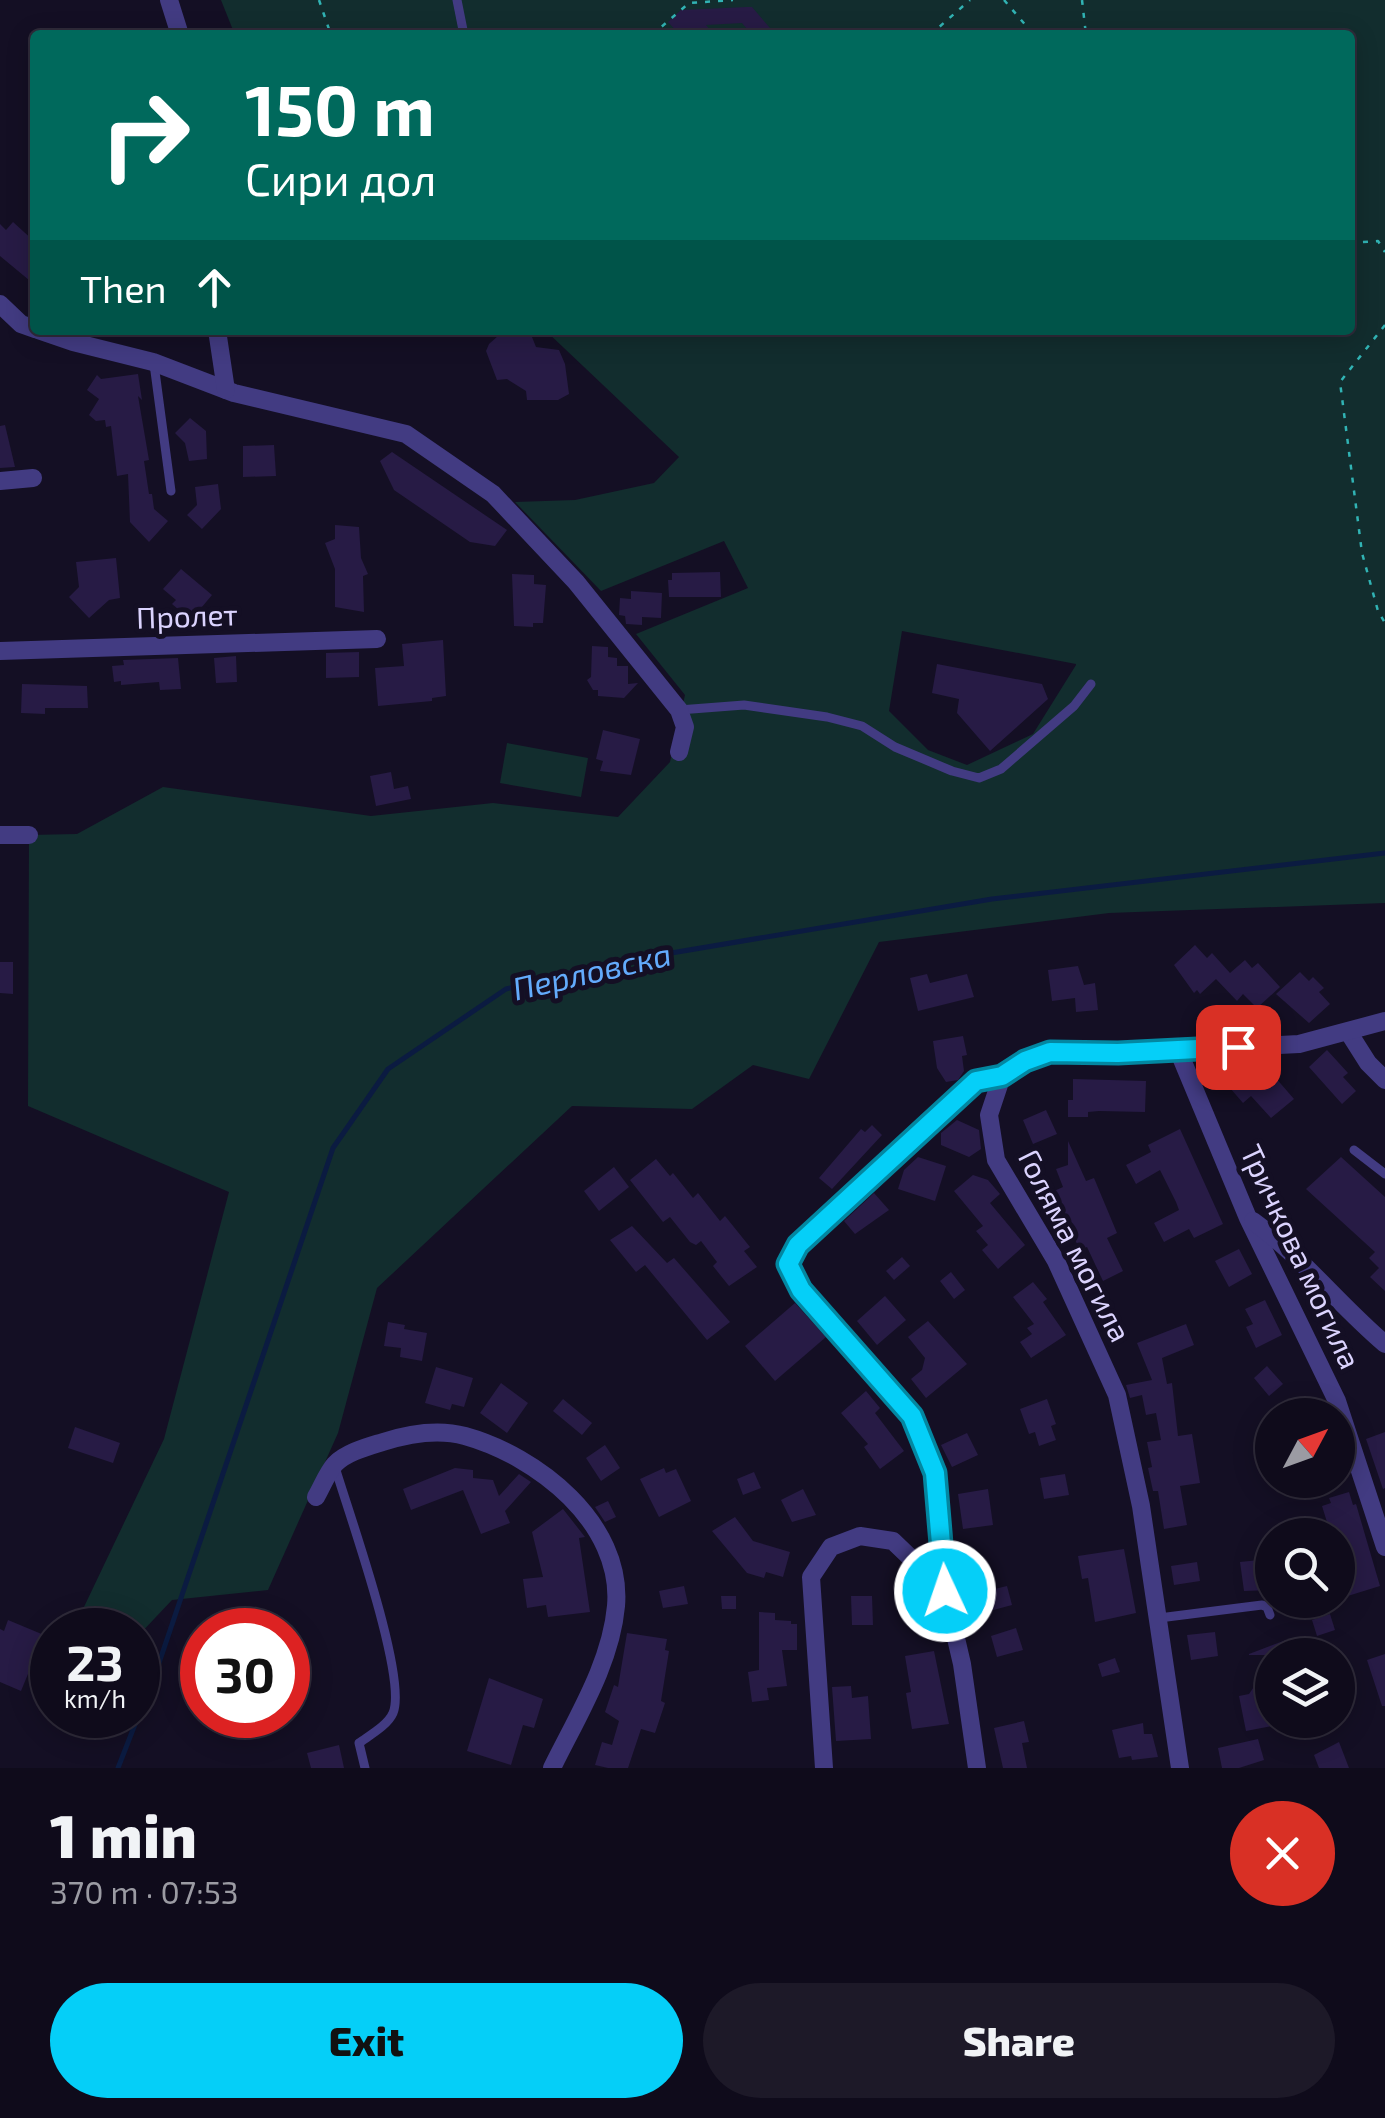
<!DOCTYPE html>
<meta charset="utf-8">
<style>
body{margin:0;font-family:"Exo 2",sans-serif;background:#1d1928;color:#f1f3f6;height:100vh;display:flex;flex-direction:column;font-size:38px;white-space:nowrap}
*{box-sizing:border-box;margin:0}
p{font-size:32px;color:#9b9ba3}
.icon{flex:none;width:55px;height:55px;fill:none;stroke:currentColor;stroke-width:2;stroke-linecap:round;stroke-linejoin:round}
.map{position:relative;height:1768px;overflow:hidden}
.details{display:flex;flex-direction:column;background:#0f0b1b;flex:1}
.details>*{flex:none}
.hud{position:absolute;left:30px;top:30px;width:1325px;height:305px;border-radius:10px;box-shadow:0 5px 25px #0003,0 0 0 2px #2f2b3a;background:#00695c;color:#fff;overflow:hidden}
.needle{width:65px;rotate:49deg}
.fabs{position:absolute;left:1255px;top:1398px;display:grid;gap:20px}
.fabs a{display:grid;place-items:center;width:100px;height:100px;border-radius:50%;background:#0f0b1b;box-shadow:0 5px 25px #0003,0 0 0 2px #2f2b3a;font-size:50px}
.speed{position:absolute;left:30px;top:1608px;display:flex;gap:20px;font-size:50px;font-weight:700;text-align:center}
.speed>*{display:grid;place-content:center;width:130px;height:130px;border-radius:50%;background:#0f0b1b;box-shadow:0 5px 25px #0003,0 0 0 2px #2f2b3a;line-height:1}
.speed small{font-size:25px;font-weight:400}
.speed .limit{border:15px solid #d22;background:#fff;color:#111}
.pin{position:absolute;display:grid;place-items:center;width:85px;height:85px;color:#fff;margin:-42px;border-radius:20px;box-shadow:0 5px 15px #0006}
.me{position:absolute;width:110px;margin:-55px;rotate:357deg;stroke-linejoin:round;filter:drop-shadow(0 0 8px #0008)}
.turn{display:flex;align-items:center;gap:35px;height:210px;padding:0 50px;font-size:45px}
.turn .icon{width:130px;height:130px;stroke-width:2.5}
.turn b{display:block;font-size:70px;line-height:85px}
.then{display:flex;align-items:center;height:95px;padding:0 50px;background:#0003;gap:20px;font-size:38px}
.round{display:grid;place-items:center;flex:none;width:105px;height:105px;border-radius:52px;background:#1d1928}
.summary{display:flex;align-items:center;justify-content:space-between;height:170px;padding:0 50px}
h1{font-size:60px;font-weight:800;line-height:75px}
.cta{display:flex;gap:20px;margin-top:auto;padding:20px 50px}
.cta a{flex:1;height:115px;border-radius:60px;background:#05cff8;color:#111;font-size:40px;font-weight:800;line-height:115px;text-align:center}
.cta a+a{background:#1d1928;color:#f1f3f6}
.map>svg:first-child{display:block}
.green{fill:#122d2e;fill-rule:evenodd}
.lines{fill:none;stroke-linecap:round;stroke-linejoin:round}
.stream{stroke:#0b1b41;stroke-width:5}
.building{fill:#271b45}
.path{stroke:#31b3b4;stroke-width:2.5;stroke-dasharray:5 8;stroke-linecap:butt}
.lane{stroke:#423b82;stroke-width:9}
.street{stroke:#423b82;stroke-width:18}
.route-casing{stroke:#0387a1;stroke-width:25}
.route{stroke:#05cff8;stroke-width:18}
.labels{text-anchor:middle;stroke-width:10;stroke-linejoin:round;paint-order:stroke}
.street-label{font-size:30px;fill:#dbd3fe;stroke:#140f24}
.water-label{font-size:32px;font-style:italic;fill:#63abfc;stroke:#140f24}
</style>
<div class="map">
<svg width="1385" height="1768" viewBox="0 0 1385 1768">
<rect width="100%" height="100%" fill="#140f24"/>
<g class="green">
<path d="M221,0H1385V903L1109,913L879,942L809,1079L753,1065L692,1109L572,1106L377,1288L338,1433L268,1590L172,1600L138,1636V1630H73L164,1439L229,1192L28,1106L29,835L77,834L163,787L371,816L493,803L618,817L670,762L685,695L636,634L748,588L724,541L601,591L515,502L575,500L654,483L679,457L545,330H1350V35H235ZM902,631L1076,664V665L1033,734L967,765L928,750L889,711Z"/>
<polygon points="507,743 588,758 581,797 500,783"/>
</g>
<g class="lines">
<polyline class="stream" points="118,1768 159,1663 333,1148 388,1069 506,989 600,965 992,899 1385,853"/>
</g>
<g class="building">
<polygon points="747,7 752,7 776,35 752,35 742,23 706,25 714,35 680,35 668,22 681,10"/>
<polygon points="13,222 35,242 35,285 0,256 0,224 6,230"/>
<polygon points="530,332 536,347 559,350 565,364 569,394 558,400 527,400 526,391 507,379 497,380 486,351 489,344 498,336"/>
<polygon points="138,374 142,400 138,396 149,460 144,461 149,494 152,494 154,509 168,521 149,542 130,522 128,474 117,476 111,426 106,427 105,420 96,421 89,415 99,399 87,390 97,375 101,379"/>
<polygon points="190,418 206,431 207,459 189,461 185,443 175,433"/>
<polygon points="5,425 15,467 0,468 0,426"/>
<polygon points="274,445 276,476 243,477 243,446"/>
<polygon points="392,452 507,530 495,546 470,542 394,490 380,461"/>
<polygon points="218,484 221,509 202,529 187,515 197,505 195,487"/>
<polygon points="335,525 359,527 361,558 368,574 363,576 364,612 335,607 335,569 325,543 335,539"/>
<polygon points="116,558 120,598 109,600 89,618 69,597 79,587 76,562"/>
<polygon points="181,569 212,595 191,620 172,604 176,600 163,589"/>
<polygon points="720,572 721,597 669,597 668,580 672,580 672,573"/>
<polygon points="512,574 534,575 534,584 546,585 543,623 533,623 533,627 514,626"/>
<polygon points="631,591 662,593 661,618 642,617 642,625 626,624 625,616 619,615 620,598 631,599"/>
<polygon points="443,640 446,696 432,698 432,701 378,706 375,668 404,666 402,644"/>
<polygon points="592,646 608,647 608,657 617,658 617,666 628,666 628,684 638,683 624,698 598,696 598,690 593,690 587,680 591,677"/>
<polygon points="359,652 359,677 326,678 326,653"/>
<polygon points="236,656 237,682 216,683 214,658"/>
<polygon points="178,658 181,689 160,690 159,682 121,685 121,681 114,682 112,666 124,665 123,660"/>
<polygon points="937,664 1042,684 1048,699 990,751 957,713 959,699 932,693"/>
<polygon points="22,684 87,686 88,708 45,708 45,714 21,713"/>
<polygon points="603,730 640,739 631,775 600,771 603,761 596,759"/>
<polygon points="391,772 394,789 408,786 411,799 376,806 370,776"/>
<polygon points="1195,945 1207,958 1212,953 1230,973 1245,960 1252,968 1258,963 1280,987 1257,1008 1243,994 1237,1001 1216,979 1200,994 1197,990 1194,993 1174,965"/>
<polygon points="0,962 13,962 13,994 0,993"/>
<polygon points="1078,966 1084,985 1095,983 1098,1010 1076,1012 1075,998 1052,1001 1048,970"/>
<polygon points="1300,972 1309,981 1313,977 1324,988 1319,992 1330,1004 1309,1023 1276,994"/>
<polygon points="927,974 930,983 967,974 974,997 918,1011 910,978"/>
<polygon points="963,1036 967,1055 962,1056 964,1071 958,1080 946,1082 937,1068 933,1041"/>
<polygon points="1327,1050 1348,1073 1343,1077 1356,1091 1342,1104 1309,1067"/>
<polygon points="1261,1061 1294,1099 1271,1118 1251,1096 1243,1103 1230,1088"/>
<polygon points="1073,1079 1146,1081 1145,1112 1099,1111 1088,1112 1088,1117 1068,1117 1068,1100 1073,1100"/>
<polygon points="1046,1110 1057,1134 1033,1144 1023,1120"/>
<polygon points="957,1120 979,1130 981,1149 969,1157 941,1145 941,1133"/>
<polygon points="872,1125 882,1135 832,1189 819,1178 861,1129 865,1132"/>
<polygon points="1180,1129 1223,1224 1194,1238 1189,1229 1164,1242 1154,1223 1179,1210 1176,1202 1160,1170 1136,1184 1126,1165 1151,1152 1148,1145"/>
<polygon points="1068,1141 1086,1181 1094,1178 1117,1233 1107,1238 1123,1271 1103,1281 1087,1247 1080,1250 1052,1192 1063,1187 1056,1169 1068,1165"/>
<polygon points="918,1157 946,1166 935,1201 898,1189 904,1170"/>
<polygon points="1341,1157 1385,1197 1385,1291 1370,1277 1379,1268 1369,1258 1375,1252 1306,1189"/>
<polygon points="656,1159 670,1176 673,1173 693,1198 698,1193 720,1221 725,1216 750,1247 744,1251 757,1267 729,1286 713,1266 717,1262 701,1241 696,1245 690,1242 670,1217 663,1222 630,1180"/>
<polygon points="614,1167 629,1187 599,1211 584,1191"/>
<polygon points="973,1175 988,1180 1000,1194 990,1203 1025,1245 998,1269 982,1250 988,1245 976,1231 983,1226 954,1191"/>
<polygon points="874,1193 889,1210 855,1234 844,1221"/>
<polygon points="632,1226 667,1263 674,1258 730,1322 707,1340 645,1265 636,1272 610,1240"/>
<polygon points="1239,1249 1252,1274 1229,1287 1215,1261"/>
<polygon points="902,1257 910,1266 894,1280 886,1271"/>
<polygon points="951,1272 965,1290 954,1299 940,1281"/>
<polygon points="1033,1282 1047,1299 1043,1302 1066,1335 1031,1358 1020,1342 1032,1334 1027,1328 1034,1324 1013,1297"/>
<polygon points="885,1296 906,1320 877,1345 857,1321"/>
<polygon points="1265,1300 1282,1335 1256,1348 1246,1327 1253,1324 1245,1309"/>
<polygon points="795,1303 826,1337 775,1381 745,1346"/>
<polygon points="928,1321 967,1364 926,1398 911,1379 922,1370 925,1358 908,1337"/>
<polygon points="388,1322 405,1325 404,1329 427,1333 422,1361 400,1357 401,1348 384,1346"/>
<polygon points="1186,1324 1194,1345 1162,1358 1167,1384 1172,1383 1178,1436 1192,1434 1200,1483 1180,1486 1187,1525 1164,1529 1158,1491 1153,1491 1148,1468 1152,1467 1147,1442 1161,1440 1156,1413 1146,1415 1142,1395 1130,1398 1126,1385 1152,1380 1137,1343"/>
<polygon points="1267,1366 1283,1384 1269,1396 1254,1378"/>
<polygon points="436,1367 473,1378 464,1407 452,1404 450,1410 425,1403"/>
<polygon points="501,1383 528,1403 507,1433 480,1413"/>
<polygon points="866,1391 880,1408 875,1413 904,1451 880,1469 864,1447 868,1444 841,1413"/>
<polygon points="563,1399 592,1423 582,1435 553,1411"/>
<polygon points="1047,1399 1056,1424 1051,1426 1056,1440 1039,1446 1035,1432 1029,1434 1020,1409"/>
<polygon points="75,1427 120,1443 113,1463 68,1448"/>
<polygon points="1385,1432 1385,1488 1383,1489 1366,1439"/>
<polygon points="967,1433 978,1455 952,1467 941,1445"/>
<polygon points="605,1445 620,1468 601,1481 586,1458"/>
<polygon points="455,1468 473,1470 473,1478 493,1480 499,1496 519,1474 531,1482 505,1511 510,1523 481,1534 463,1490 411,1510 403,1489"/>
<polygon points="664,1468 666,1473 676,1469 691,1501 659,1517 640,1479"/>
<polygon points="754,1472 761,1488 743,1495 737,1479"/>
<polygon points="1065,1474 1069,1495 1044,1499 1040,1478"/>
<polygon points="803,1489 816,1515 792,1522 781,1500"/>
<polygon points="988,1489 993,1525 963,1529 958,1494"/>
<polygon points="1349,1492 1353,1505 1356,1504 1380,1586 1338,1599 1338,1535 1331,1535 1322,1506 1331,1503 1329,1498"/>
<polygon points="608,1501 616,1517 605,1522 595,1507"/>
<polygon points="563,1509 585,1537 579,1538 590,1612 548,1617 546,1605 527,1608 523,1579 543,1577 532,1532"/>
<polygon points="735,1517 753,1541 790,1552 783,1577 766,1572 764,1578 747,1573 712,1531"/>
<polygon points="1124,1549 1136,1613 1095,1622 1088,1578 1082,1579 1078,1556"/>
<polygon points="1259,1560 1260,1567 1272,1565 1272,1590 1244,1591 1240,1562"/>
<polygon points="1197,1562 1200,1581 1174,1585 1171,1566"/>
<polygon points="684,1586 688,1604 663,1608 659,1591"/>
<polygon points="1007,1586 1012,1605 986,1612 982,1592"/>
<polygon points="721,1596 736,1596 736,1609 722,1609"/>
<polygon points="851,1596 872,1596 873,1625 852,1625"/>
<polygon points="759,1612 775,1613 775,1620 791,1621 791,1624 797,1624 797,1650 782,1650 787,1686 767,1688 769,1700 752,1702 748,1672 759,1670"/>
<polygon points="1330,1614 1335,1630 1317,1636 1312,1620"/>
<polygon points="8,1620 44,1635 21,1691 0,1682 0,1629 4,1631"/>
<polygon points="1016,1628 1023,1650 997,1657 991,1636"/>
<polygon points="1215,1632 1218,1656 1191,1660 1187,1635"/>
<polygon points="627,1633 667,1639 665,1650 669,1651 661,1701 665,1703 655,1733 641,1729 628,1768 608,1768 595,1765 602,1742 612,1745 619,1721 605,1712 614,1685 618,1687"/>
<polygon points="1286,1640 1292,1655 1249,1655 1249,1654"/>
<polygon points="934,1651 949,1724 912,1729 906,1693 911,1692 905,1656"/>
<polygon points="1385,1654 1385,1706 1382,1706 1367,1660"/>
<polygon points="1115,1658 1120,1672 1102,1677 1098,1664"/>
<polygon points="489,1678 543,1699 534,1728 523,1725 511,1765 467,1751"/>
<polygon points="1258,1681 1272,1691 1272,1726 1246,1731 1239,1696 1249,1694"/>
<polygon points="851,1686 852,1698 868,1696 871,1739 836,1741 832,1687"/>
<polygon points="1024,1721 1029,1742 1022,1743 1027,1768 1003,1768 994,1728"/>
<polygon points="1143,1723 1144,1734 1152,1734 1158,1757 1132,1760 1131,1756 1119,1758 1112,1730"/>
<polygon points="1258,1739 1264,1760 1239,1768 1222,1768 1218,1748"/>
<polygon points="1339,1742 1349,1768 1319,1768 1314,1755"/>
<polygon points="339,1745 344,1768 311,1768 307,1753"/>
</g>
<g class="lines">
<g class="path">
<polyline points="319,0 331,35"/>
<polyline points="1004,0 1034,35"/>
<polyline points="1082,0 1086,35"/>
<polyline points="652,35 689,3 733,0"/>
<polyline points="930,35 970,0"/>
<polyline points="1350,243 1378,241 1385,252"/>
<polyline points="1385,325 1340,382 1362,553 1378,611 1385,623"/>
</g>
<g class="lane">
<polyline points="457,0 464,35"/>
<polyline points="154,364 171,491"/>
<polyline points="679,710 744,705 827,717 862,726 895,747 952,771 979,778 1001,769 1074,706 1091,684"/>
<polyline points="1354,1150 1385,1174"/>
<path d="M335,1467C348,1511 408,1678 393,1713C388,1725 370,1735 359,1743L365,1768"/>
<polyline points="1159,1618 1262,1605 1267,1607 1270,1615"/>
</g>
<g class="street">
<polyline points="169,0 180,35"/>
<polyline points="0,304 21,324 35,329"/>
<polyline points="38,330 73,342 153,362 234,393 406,434 493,494 576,582 679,710 685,727 679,752"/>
<polyline points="217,330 226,390"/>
<polyline points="0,481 33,478"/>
<polyline points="0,651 377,639"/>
<polyline points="0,835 29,835"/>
<polyline points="1349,1033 1368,1063 1385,1080"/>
<polyline points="1178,1050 1248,1218 1337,1401 1385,1547"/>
<path d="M1253,1221C1302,1257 1339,1305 1385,1344"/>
<path d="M316,1497C322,1487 327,1473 335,1464C347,1452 367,1447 383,1442C408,1434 439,1429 465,1436C537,1456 623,1523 616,1606C611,1663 577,1717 552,1768"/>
<polyline points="824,1768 811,1577 831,1547 860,1536 893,1541 945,1591"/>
<polyline points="977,1768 962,1664 945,1591 935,1473 913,1416 801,1291 787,1265 799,1245 976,1081 1002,1076"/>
<polyline points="1180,1768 1141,1506 1117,1395 1056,1261 996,1160 989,1115 1002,1076 1025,1061 1050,1052 1118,1053 1299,1044 1385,1021"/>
</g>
</g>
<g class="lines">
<g class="route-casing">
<polyline id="route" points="945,1591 935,1473 912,1416 801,1290 788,1264 798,1245 976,1081 1002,1076 1025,1061 1050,1052 1118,1053 1238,1047"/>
</g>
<use href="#route" class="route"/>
</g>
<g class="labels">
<g class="street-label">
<text transform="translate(187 617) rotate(-2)" y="10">Пролет</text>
<text transform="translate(1074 1246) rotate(63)" y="10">Голяма могила</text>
<text transform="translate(1300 1257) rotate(65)" y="10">Тричкова могила</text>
</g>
<g class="water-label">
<text transform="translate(592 972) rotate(-13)" y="11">Перловска</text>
</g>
</g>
</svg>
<div class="fabs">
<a><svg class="needle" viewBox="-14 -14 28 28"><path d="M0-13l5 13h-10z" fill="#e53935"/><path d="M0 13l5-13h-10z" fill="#9b9ba3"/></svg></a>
<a><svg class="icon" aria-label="search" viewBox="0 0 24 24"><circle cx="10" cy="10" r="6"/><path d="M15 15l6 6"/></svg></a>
<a><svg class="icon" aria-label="layers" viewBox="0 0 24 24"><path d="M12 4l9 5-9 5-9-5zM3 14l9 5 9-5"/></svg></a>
</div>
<div class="speed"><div>23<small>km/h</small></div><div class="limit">30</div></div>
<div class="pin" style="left:1238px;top:1047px;background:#d93025"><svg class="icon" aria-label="arrive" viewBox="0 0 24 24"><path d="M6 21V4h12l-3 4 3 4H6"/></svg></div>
<svg class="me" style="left:945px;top:1591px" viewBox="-20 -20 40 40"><circle r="17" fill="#05cff8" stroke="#fff" stroke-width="3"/><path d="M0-11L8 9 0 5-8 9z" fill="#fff"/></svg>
<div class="hud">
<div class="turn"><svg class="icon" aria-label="right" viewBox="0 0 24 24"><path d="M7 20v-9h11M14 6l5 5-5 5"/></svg><div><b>150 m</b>Сири дол</div></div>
<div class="then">Then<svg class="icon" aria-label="ahead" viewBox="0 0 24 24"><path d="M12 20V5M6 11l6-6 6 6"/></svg></div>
</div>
</div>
<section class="details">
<div class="summary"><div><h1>1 min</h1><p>370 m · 07:53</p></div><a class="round" style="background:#d93025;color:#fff"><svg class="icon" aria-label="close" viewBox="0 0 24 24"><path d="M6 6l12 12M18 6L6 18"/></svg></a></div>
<div class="cta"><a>Exit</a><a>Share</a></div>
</section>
